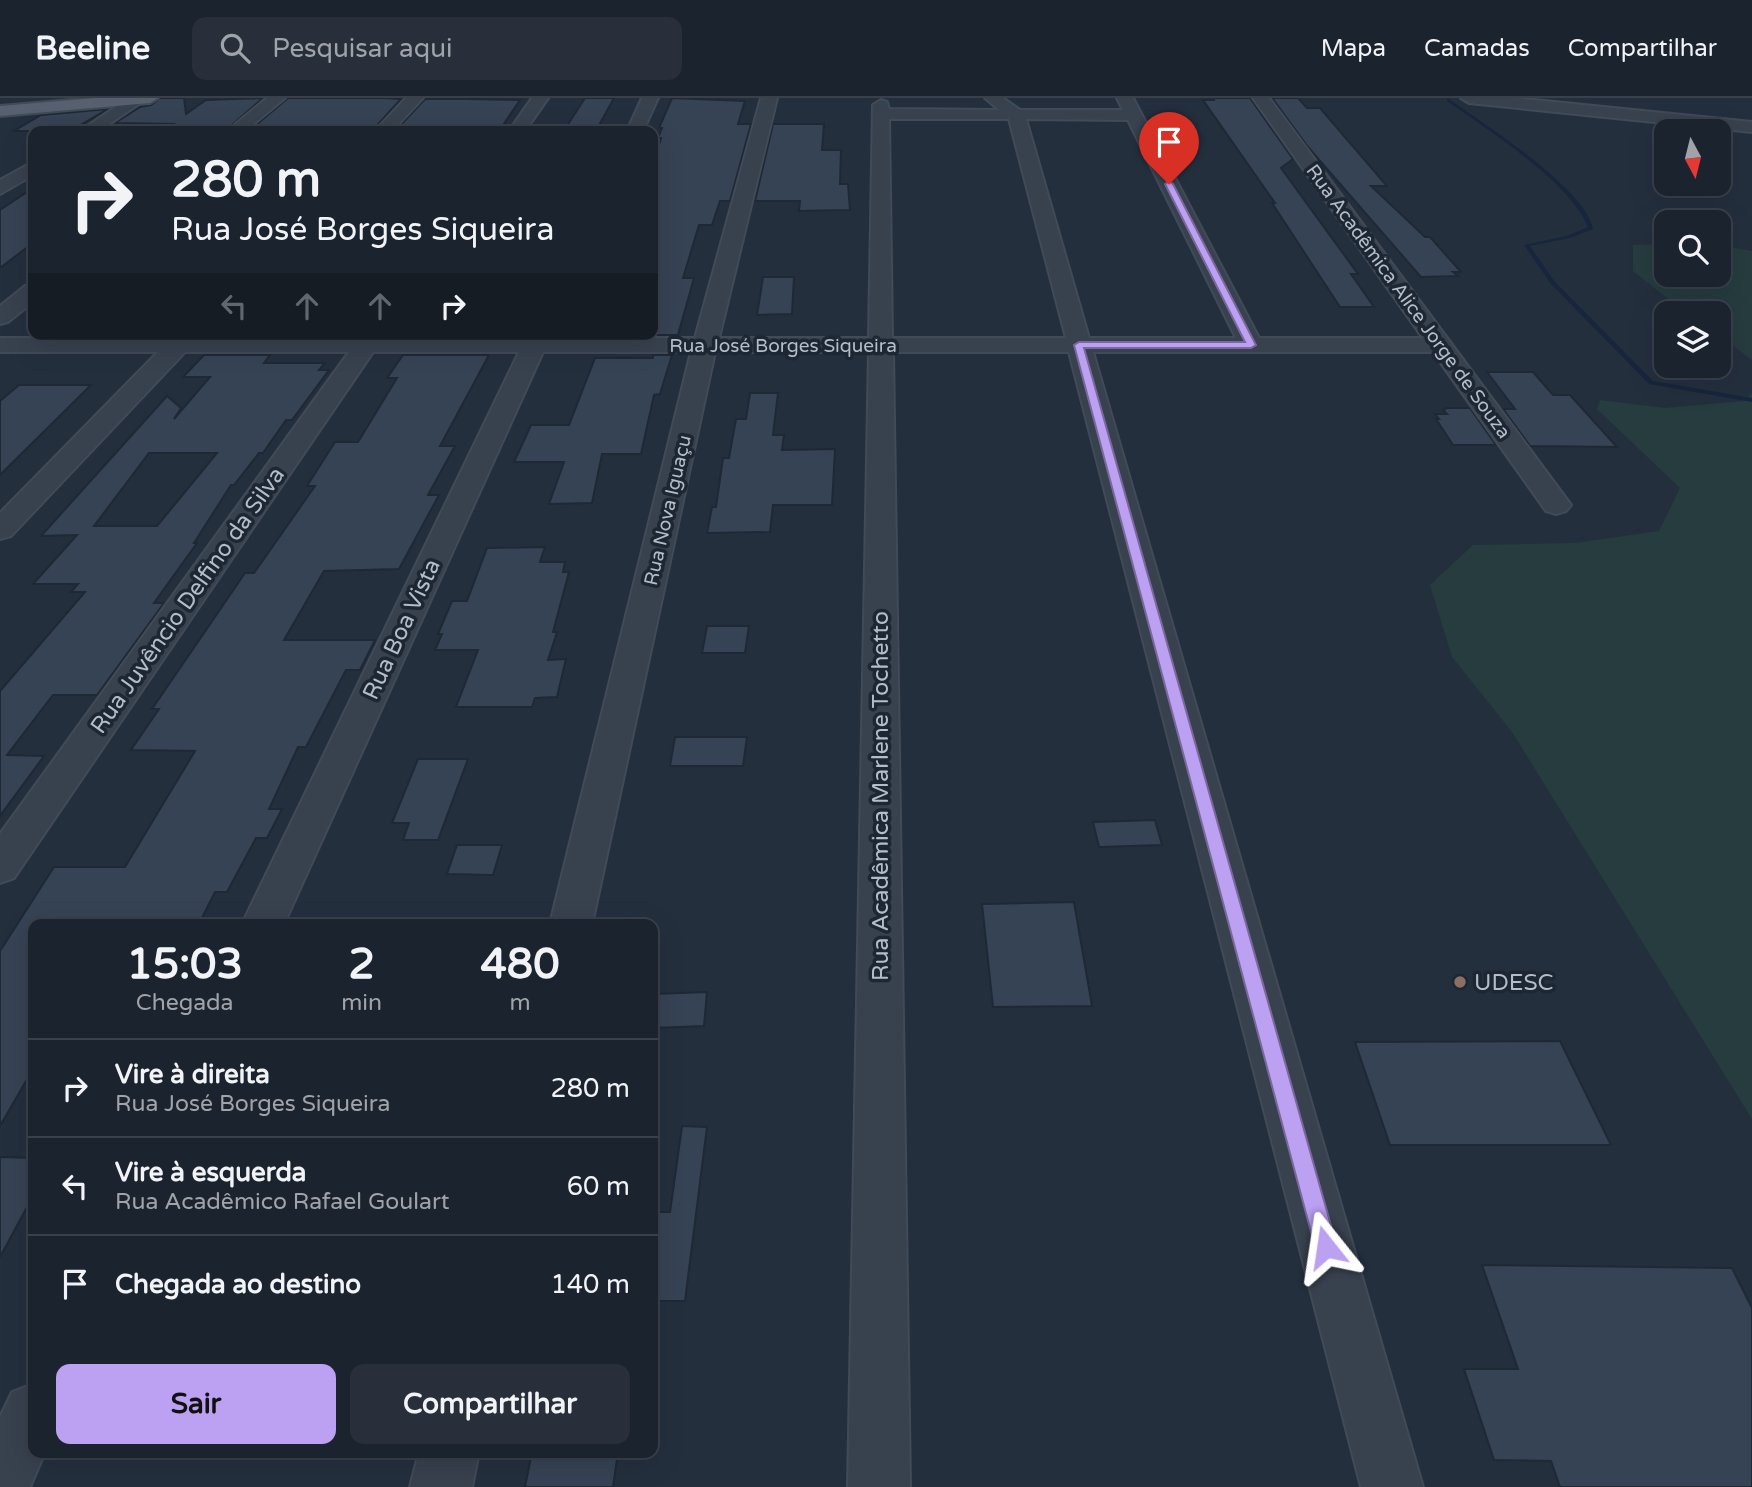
<!DOCTYPE html>
<html lang="pt">
<meta charset="utf-8">
<style>
body{margin:0;font-family:"Varela Round",sans-serif;background:#282f3a;color:#f1f3f6;height:100vh;display:flex;flex-direction:column;font-size:26px;white-space:nowrap}
*{box-sizing:border-box;margin:0}
p{font-size:23px;color:#a0a4aa}
.icon{flex:none;width:38px;height:38px;fill:none;stroke:currentColor;stroke-width:2;stroke-linecap:round;stroke-linejoin:round}
.map{position:relative;flex:1;overflow:hidden}
.side{position:absolute;left:28px;top:821px;width:630px;height:539px;display:flex;flex-direction:column;background:#1b232e;border-radius:14px;box-shadow:0 7px 28px #0002,0 0 0 2px #39404a}
.side>*{flex:none}
.top-card{position:absolute;left:28px;top:28px;width:630px;height:214px;border-radius:14px;box-shadow:0 7px 28px #0002,0 0 0 2px #39404a;background:#1b232e;color:#f1f3f6;overflow:hidden}
.needle{width:46px;rotate:173deg}
.buttons{position:absolute;left:1654px;top:21px;display:grid;gap:14px}
.buttons a{display:grid;place-items:center;width:77px;height:77px;border-radius:14px;background:#1b232e;box-shadow:0 7px 28px #0002,0 0 0 2px #39404a;font-size:35px}
.pin{position:absolute;display:grid;place-items:center;width:60px;height:60px;color:#fff;margin:-72px -30px;border-radius:50% 50% 50% 0;rotate:-45deg;box-shadow:0 0 7px #0007}
.pin .icon{rotate:45deg}
.me{position:absolute;width:77px;margin:-38px;rotate:345deg;stroke-linejoin:round;filter:drop-shadow(0 0 5px #0008)}
.turn{display:flex;align-items:center;gap:24px;height:147px;padding:0 28px;font-size:32px}
.turn .icon{width:91px;height:91px;stroke-width:2.5}
.turn b{display:block;font-size:49px;line-height:60px}
.lanes{display:flex;align-items:center;height:66px;padding:0 28px;background:#0003;justify-content:center;gap:35px;direction:ltr}
.lanes .off{opacity:.35}
.eta{display:flex;justify-content:space-evenly;align-items:center;height:119px;text-align:center}
.eta b{font-size:42px;font-weight:800;line-height:49px}
.button{display:flex;gap:14px;margin-top:auto;padding:14px 28px}
.button a{flex:1;height:80px;border-radius:14px;background:#bca0f2;color:#111;font-size:28px;font-weight:800;line-height:80px;text-align:center}
.button a+a{background:#282f3a;color:#f1f3f6}
ul{padding:0;list-style:none}
li{display:flex;align-items:center;gap:21px;height:98px;padding:0 28px;border-top:2px solid #39404a}
li div{flex:1}
li b{display:block;font-size:26px}
li em{font-style:normal}
header{display:flex;align-items:center;gap:42px;box-sizing:border-box;height:98px;padding:0 35px;background:#1b232e;border-bottom:2px solid #39404a}
header strong{font-size:33px}
nav{display:flex;gap:38px;margin-inline-start:auto;font-size:24px}
.search{width:490px;height:63px;background:#282f3a;display:flex;align-items:center;gap:18px;box-sizing:border-box;padding:0 24px;border-radius:14px;color:#a0a4aa;font-size:26px}
.map>svg:first-child{display:block}
.green{fill:#263c3f}
.lines{fill:none;stroke-linecap:round;stroke-linejoin:round}
.stream{fill:#17263c;fill-rule:evenodd}
.building{fill:#364354;stroke:#1f2835;stroke-width:2;fill-rule:evenodd}
.minor-casing{stroke:#414a57;stroke-width:4}
.major-casing{stroke:#414a57;stroke-width:4}
.minor{fill:#38414e;fill-rule:evenodd}
.major{fill:#56606e;fill-rule:evenodd}
.route{fill:#bca0f2;stroke:#7a689d;stroke-width:2}
.education-dot{fill:#8d6e63;stroke:#1d2633;stroke-width:2.5}
.labels{text-anchor:middle;stroke-width:7;stroke-linejoin:round;paint-order:stroke}
.far-street-label{font-size:19px;fill:#b4bcc9;stroke:#1d2633}
.street-label{font-size:23px;fill:#b4bcc9;stroke:#1d2633}
.poi-label{font-size:23px;fill:#b4bcc9;stroke:#1d2633;text-anchor:start}
</style>
<header>
<strong>Beeline</strong>
<div class="search"><svg class="icon" aria-label="search" viewBox="0 0 24 24"><circle cx="10" cy="10" r="6"/><path d="M15 15l6 6"/></svg>Pesquisar aqui</div>
<nav><a>Mapa</a><a>Camadas</a><a>Compartilhar</a></nav>
</header>
<div class="map">
<svg width="1752" height="1389" viewBox="0 0 1752 1389">
<rect width="100%" height="100%" fill="#242f3e"/>
<g class="green">
<polygon points="1666,146 1666,177 1718,177 1719,147 1752,153 1752,262 1719,237 1718,215 1686,215 1633,173 1633,147"/>
<polygon points="1752,295 1752,1021 1512,634 1452,559 1430,487 1473,447 1575,445 1659,433 1680,390 1597,311 1600,302 1665,310 1744,303"/>
</g>
<g class="lines">
<path class="stream" d="M1447,1H1449C1484,26 1586,91 1593,131L1570,140L1530,148L1555,184L1653,283L1752,300V304L1649,286L1551,186L1524,147L1567,138L1588,129C1570,84 1487,31 1447,3Z"/>
</g>
<g class="building">
<polygon points="160,0 184,0 186,16 206,2 263,0 225,33 162,33 173,26 115,25 140,9 151,7"/>
<polygon points="288,0 383,0 401,1 372,33 249,33"/>
<polygon points="585,0 614,0 597,31 565,31"/>
<polygon points="672,0 745,3 738,26 751,26 730,103 720,103 712,127 699,127 683,180 694,180 678,237 653,237 653,70 661,40 658,40 662,30 659,30"/>
<polygon points="1213,0 1250,0 1293,61 1281,70 1358,176 1351,176 1374,209 1340,209 1272,105 1275,105 1203,2 1214,2"/>
<polygon points="1272,0 1298,0 1307,10 1320,10 1387,88 1371,88 1425,139 1430,139 1461,174 1453,174 1458,178 1421,179 1308,49"/>
<polygon points="425,1 467,1 520,2 501,30 395,33"/>
<polygon points="108,11 70,33 14,33 41,17"/>
<polygon points="773,26 824,26 822,52 841,52 840,86 848,86 850,112 799,113 800,103 755,103"/>
<polygon points="33,90 33,145 0,170 0,112"/>
<polygon points="763,179 794,179 792,216 757,217"/>
<path d="M204,257H270L264,265H325L319,272H329L292,322H286L263,355H259L234,387H231L194,445H197L154,505H164L97,597H53L7,657L44,658L0,718V593L85,494H71L78,486H33L77,437L41,438L167,298L181,310L174,321L210,279H183ZM149,355H217L157,428H94Z"/>
<polygon points="403,257 489,257 440,348 455,348 428,397 439,397 399,471 324,473 284,542 375,542 360,572 346,572 306,649 298,649 269,711 282,711 267,740 256,740 227,794 215,794 199,826 33,826 33,971 0,1028 0,853 54,769 125,769 195,653 131,652 159,611 152,611 245,475 254,475 315,388 307,388 335,344 358,344 397,280 387,280"/>
<polygon points="653,257 672,257 660,296 654,297 641,356 602,356 592,405 549,406 564,364 514,364 531,327 569,327 595,260 653,260"/>
<polygon points="1487,274 1533,274 1553,297 1570,297 1617,349 1530,348 1503,311 1515,311"/>
<polygon points="19,287 91,287 0,377 0,303"/>
<polygon points="750,295 778,295 773,337 784,337 782,352 835,351 832,407 773,407 770,434 707,435 712,409 716,409 723,360 729,360 736,321 746,321"/>
<polygon points="1447,310 1470,310 1496,347 1453,347 1436,321 1439,321 1435,316 1447,316 1443,312"/>
<polygon points="545,449 540,464 565,464 563,474 569,474 553,534 557,534 548,562 566,561 557,599 535,600 532,609 456,609 478,552 435,552 442,536 438,536 452,503 467,503 487,450"/>
<polygon points="707,528 749,528 745,555 702,555"/>
<polygon points="675,639 747,639 743,668 670,668"/>
<polygon points="418,661 468,661 438,742 403,742 409,725 392,725"/>
<polygon points="1155,722 1162,747 1099,749 1093,724"/>
<polygon points="457,747 502,747 493,777 447,776"/>
<polygon points="1074,804 1092,908 993,909 982,806"/>
<polygon points="707,894 704,928 653,930 653,896"/>
<polygon points="1560,943 1611,1047 1390,1047 1355,944"/>
<polygon points="682,1028 707,1029 685,1203 653,1203 653,1114 670,1114"/>
<polygon points="0,1059 33,1060 33,1098 0,1159"/>
<polygon points="1482,1167 1732,1170 1752,1210 1752,1389 1560,1389 1551,1363 1494,1362 1464,1271 1518,1271"/>
<polygon points="532,1354 618,1354 613,1389 525,1389"/>
</g>
<g class="lines">
<g class="minor-casing">
<g id="minor">
<polygon points="129,0 146,1 99,33 80,33"/>
<polygon points="267,0 285,0 245,33 227,33"/>
<polygon points="406,0 423,0 392,33 375,33"/>
<polygon points="532,0 548,0 525,33 509,33"/>
<polygon points="642,0 658,0 643,33 627,33"/>
<path d="M761,0H777L719,240H869L873,7L881,2L887,4L889,11L999,12L985,0H1003L1020,12H1123L1117,0H1133L1259,240H1423L1253,0H1269L1571,407L1566,413L1556,416L1546,413L1433,254H1093L1423,1389H1361L1069,254H893L910,1389H848L869,254H715L592,826H550L691,254H543L284,826H242L519,254H373L14,780L0,785V736L349,254H185L11,438L0,441V415L158,254H0V240H172L176,236H199L198,240H359L362,236H386L383,240H525L527,236H551L549,240H695ZM889,21H1009L1066,240H892ZM1026,21L1128,22L1236,240H1089Z"/>
<polygon points="1461,0 1515,0 1752,24 1752,34 1469,5"/>
<polygon points="33,64 33,77 0,96 0,82"/>
<polygon points="33,186 33,204 8,224 0,226 0,208 25,188"/>
<polygon points="33,1286 33,1354 45,1354 30,1389 0,1389 0,1319 12,1294"/>
<polygon points="419,1354 479,1354 472,1389 410,1389"/>
</g>
</g>
<g class="major-casing">
<polygon id="major" points="95,0 158,0 150,5 0,18 0,8"/>
</g>
<use href="#minor" class="minor"/>
<use href="#major" class="major"/>
</g>
<polygon class="route" points="1169,83 1173,86 1256,247 1251,250 1084,250 1337,1149 1334,1157 1326,1160 1318,1157 1315,1149 1074,247 1079,244 1245,244 1165,86"/>
<circle class="education-dot" cx="1460" cy="884" r="7"/>
<g class="labels">
<g class="far-street-label">
<text transform="translate(1409 203) rotate(54)" y="7">Rua Acadêmica Alice Jorge de Souza</text>
<text x="783" y="254">Rua José Borges Siqueira</text>
<text transform="translate(667 412) rotate(-77)" y="7">Rua Nova Iguaçu</text>
</g>
<g class="street-label">
<text transform="translate(187 502) rotate(-55)" y="8">Rua Juvêncio Delfino da Silva</text>
<text transform="translate(401 531) rotate(-65)" y="8">Rua Boa Vista</text>
<text transform="translate(880 698) rotate(-90)" y="8">Rua Acadêmica Marlene Tochetto</text>
</g>
<g class="poi-label">
<text x="1474" y="892">UDESC</text>
</g>
</g>
</svg>
<div class="buttons">
<a><svg class="needle" viewBox="-14 -14 28 28"><path d="M0-13l5 13h-10z" fill="#e53935"/><path d="M0 13l5-13h-10z" fill="#a0a4aa"/></svg></a>
<a><svg class="icon" aria-label="search" viewBox="0 0 24 24"><circle cx="10" cy="10" r="6"/><path d="M15 15l6 6"/></svg></a>
<a><svg class="icon" aria-label="layers" viewBox="0 0 24 24"><path d="M12 4l9 5-9 5-9-5zM3 14l9 5 9-5"/></svg></a>
</div>
<div class="pin" style="left:1169px;top:86px;background:#d93025"><svg class="icon" aria-label="arrive" viewBox="0 0 24 24"><path d="M6 21V4h12l-3 4 3 4H6"/></svg></div>
<svg class="me" style="left:1326px;top:1149px" viewBox="-20 -20 40 40"><path d="M0-17L14 15 0 8-14 15z" fill="#bca0f2" stroke="#fff" stroke-width="4"/></svg>
<div class="top-card">
<div class="turn"><svg class="icon" aria-label="right" viewBox="0 0 24 24"><path d="M7 20v-9h11M14 6l5 5-5 5"/></svg><div><b>280 m</b>Rua José Borges Siqueira</div></div>
<div class="lanes"><svg class="icon off" aria-label="left" viewBox="0 0 24 24"><path d="M17 20v-9H6M10 6l-5 5 5 5"/></svg><svg class="icon off" aria-label="ahead" viewBox="0 0 24 24"><path d="M12 20V5M6 11l6-6 6 6"/></svg><svg class="icon off" aria-label="ahead" viewBox="0 0 24 24"><path d="M12 20V5M6 11l6-6 6 6"/></svg><svg class="icon" aria-label="right" viewBox="0 0 24 24"><path d="M7 20v-9h11M14 6l5 5-5 5"/></svg></div>
</div>
<section class="side">
<div class="eta">
<div><b>15:03</b><p>Chegada</p></div>
<div><b>2</b><p>min</p></div>
<div><b>480</b><p>m</p></div>
</div>
<ul>
<li><svg class="icon" aria-label="right" viewBox="0 0 24 24"><path d="M7 20v-9h11M14 6l5 5-5 5"/></svg><div><b>Vire à direita</b><p>Rua José Borges Siqueira</p></div><em>280 m</em></li>
<li><svg class="icon" aria-label="left" viewBox="0 0 24 24"><path d="M17 20v-9H6M10 6l-5 5 5 5"/></svg><div><b>Vire à esquerda</b><p>Rua Acadêmico Rafael Goulart</p></div><em>60 m</em></li>
<li><svg class="icon" aria-label="arrive" viewBox="0 0 24 24"><path d="M6 21V4h12l-3 4 3 4H6"/></svg><div><b>Chegada ao destino</b></div><em>140 m</em></li>
</ul>
<div class="button"><a>Sair</a><a>Compartilhar</a></div>
</section>
</div>
